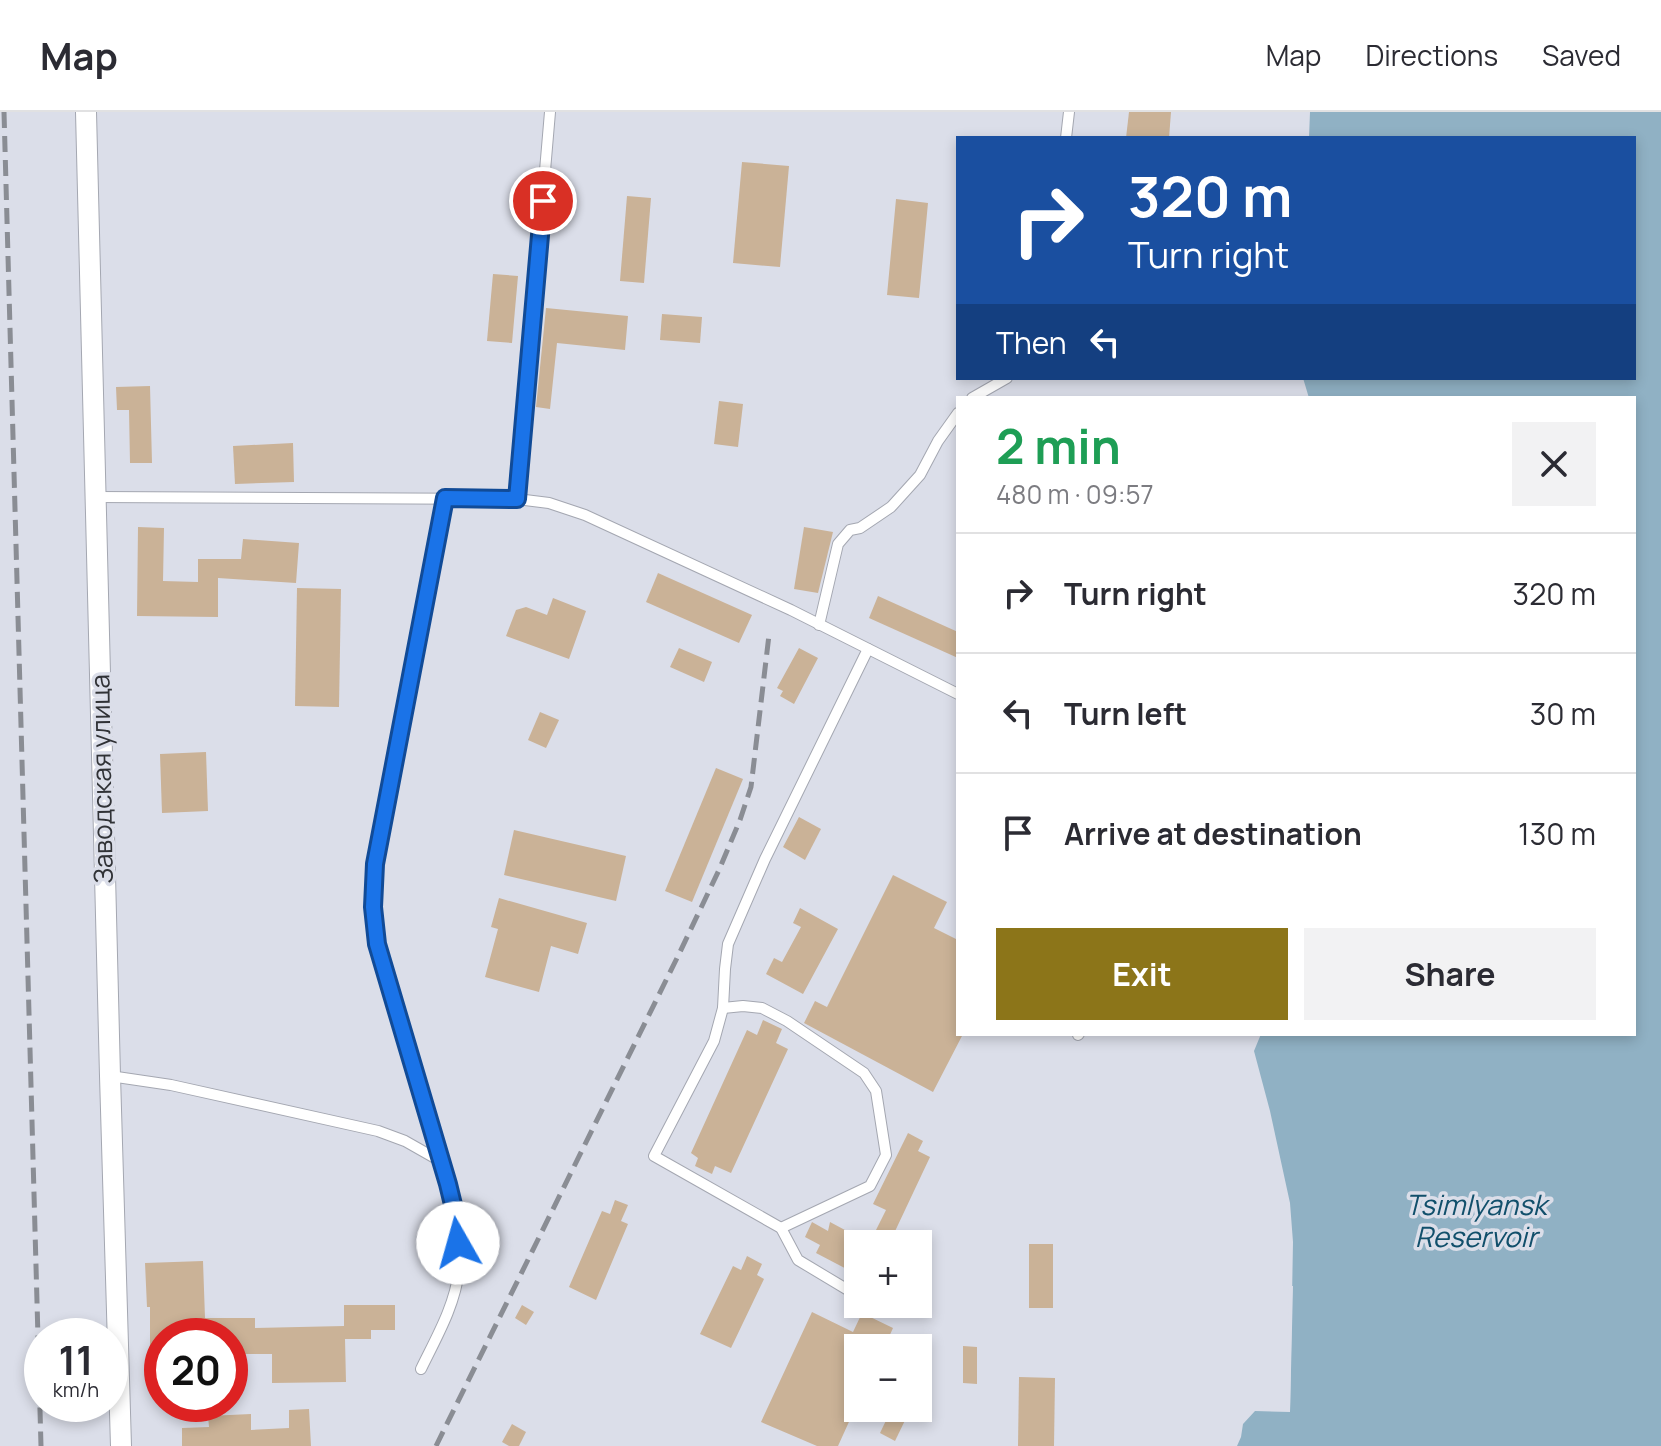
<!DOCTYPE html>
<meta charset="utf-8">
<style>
body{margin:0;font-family:Manrope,sans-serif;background:#f2f2f3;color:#2b2b33;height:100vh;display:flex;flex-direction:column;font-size:30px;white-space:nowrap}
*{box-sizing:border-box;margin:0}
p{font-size:26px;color:#7c7c81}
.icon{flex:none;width:44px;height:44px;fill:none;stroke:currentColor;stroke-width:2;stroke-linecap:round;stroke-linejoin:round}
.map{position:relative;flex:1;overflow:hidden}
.panel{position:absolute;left:956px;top:284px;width:680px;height:640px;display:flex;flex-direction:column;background:#fff;border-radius:0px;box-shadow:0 4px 12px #0003}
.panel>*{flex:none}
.top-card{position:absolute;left:956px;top:24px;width:680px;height:244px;border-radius:0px;box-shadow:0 4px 12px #0003;background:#1a4fa0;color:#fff;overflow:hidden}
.tools{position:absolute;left:844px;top:1118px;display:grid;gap:16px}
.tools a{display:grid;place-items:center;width:88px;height:88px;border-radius:0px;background:#fff;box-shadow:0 4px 12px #0003;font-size:40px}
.speed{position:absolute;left:24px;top:1206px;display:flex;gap:16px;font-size:40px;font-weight:700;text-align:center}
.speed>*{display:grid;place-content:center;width:104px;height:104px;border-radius:50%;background:#fff;box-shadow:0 4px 12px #0003;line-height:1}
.speed small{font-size:20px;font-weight:400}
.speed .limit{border:12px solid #d22;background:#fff;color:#111}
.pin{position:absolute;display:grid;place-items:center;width:68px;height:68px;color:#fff;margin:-34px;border:4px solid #fff;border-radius:50%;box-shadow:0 2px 8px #0007}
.me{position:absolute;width:88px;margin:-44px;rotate:353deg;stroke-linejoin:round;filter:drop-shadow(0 0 6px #0008)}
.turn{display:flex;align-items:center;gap:28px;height:168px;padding:0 40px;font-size:36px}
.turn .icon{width:104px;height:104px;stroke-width:2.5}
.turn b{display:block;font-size:56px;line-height:68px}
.then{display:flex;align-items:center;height:76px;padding:0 40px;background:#0003;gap:16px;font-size:30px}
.round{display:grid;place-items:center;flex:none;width:84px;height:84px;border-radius:0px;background:#f2f2f3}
.headline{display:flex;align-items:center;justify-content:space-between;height:136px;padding:0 40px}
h1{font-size:48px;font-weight:700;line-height:60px;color:#1e9e55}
.button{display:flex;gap:16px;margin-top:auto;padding:16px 40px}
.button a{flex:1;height:92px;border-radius:0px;background:#8c7519;color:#fff;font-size:32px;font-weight:700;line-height:92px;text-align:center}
.button a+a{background:#f2f2f3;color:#2b2b33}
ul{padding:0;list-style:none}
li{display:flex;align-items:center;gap:24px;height:120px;padding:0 40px;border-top:2px solid #e1e1e2}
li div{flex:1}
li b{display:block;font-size:30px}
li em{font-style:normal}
header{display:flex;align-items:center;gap:48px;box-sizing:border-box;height:112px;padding:0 40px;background:#fff;border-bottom:2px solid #e1e1e2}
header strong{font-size:38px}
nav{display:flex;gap:44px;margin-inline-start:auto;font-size:28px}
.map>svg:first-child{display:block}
.water{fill:#90b1c4}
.pier{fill:#dbdee9}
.building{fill:#cab297}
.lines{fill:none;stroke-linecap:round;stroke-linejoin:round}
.service-casing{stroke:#a4a7b1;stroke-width:12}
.minor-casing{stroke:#a4a7b1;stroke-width:22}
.service{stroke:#fff;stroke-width:10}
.minor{stroke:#fff;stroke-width:20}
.rail{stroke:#8a8d94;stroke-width:5;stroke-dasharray:16 8;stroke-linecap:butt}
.route-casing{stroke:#114b97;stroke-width:20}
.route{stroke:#1a73e8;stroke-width:14}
.labels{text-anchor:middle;stroke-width:7;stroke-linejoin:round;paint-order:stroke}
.street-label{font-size:26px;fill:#303236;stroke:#dbdee9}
.water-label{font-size:28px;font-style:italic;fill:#114f6b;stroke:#dbdee9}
</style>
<header>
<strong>Map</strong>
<nav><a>Map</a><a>Directions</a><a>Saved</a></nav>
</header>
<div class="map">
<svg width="1661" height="1334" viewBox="0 0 1661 1334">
<rect width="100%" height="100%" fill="#dbdee9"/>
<polygon class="water" points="1310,0 1661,0 1661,1334 1237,1334 1241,1325 1243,1312 1255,1299 1290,1299 1293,1130 1290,1091 1270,999 1254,939 1261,922 1634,922 1634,286 1309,286 1303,266 1634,266 1634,26 1309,26"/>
<polygon class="pier" points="1289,1174 1293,1174 1290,1300 1255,1299 1255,1295 1286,1296"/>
<g class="building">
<polygon points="1129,0 1171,0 1169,26 1126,26"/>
<polygon points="742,50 789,54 780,155 733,151"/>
<polygon points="627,84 651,86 644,171 620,169"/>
<polygon points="896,87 928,91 919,186 887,183"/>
<polygon points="493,162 518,164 512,231 487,229"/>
<polygon points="546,196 628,204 625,238 557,231 550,297 536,295"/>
<polygon points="662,202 702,205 700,231 660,228"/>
<polygon points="150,274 152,351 130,351 129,298 117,298 116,275"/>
<polygon points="719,289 743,292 738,335 714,332"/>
<polygon points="293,331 294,370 235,372 233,334"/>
<polygon points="138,415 164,416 163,469 198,470 198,447 241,447 243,427 299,431 296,471 218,466 218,505 137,504"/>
<polygon points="804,415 833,420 818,481 794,477"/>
<polygon points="658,461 752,503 739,531 646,490"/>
<polygon points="297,476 341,477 339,595 295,594"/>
<polygon points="878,484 958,520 958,546 869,506"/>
<polygon points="553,486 586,499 569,547 506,524 516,498 526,495 547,503"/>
<polygon points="679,536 712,550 704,570 670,555"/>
<polygon points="799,536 818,546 794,592 780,584 783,579 777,576"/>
<polygon points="540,600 559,608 546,636 528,628"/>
<polygon points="206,640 208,699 162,701 160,642"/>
<polygon points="716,656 743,667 692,790 665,779"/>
<polygon points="799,705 821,717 805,748 783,735"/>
<polygon points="514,718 626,744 616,789 504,763"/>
<polygon points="893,763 947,790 934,816 958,828 958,922 963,922 933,980 804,911 815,889 827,895"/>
<polygon points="499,786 587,811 578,842 551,834 539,880 485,865 498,817 491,815"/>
<polygon points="800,796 838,817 803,882 766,862 774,846 782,850 801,815 793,811"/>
<polygon points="763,908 782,917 776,931 788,937 731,1061 715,1054 712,1062 695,1054 698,1046 691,1041 747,918 757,923"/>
<polygon points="908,1021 923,1029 918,1039 930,1045 889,1132 869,1132 886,1098 873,1092"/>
<polygon points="615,1088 628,1093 621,1109 628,1112 596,1188 569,1175 602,1099 610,1102"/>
<polygon points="812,1110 828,1119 830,1110 858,1125 858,1163 816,1141 820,1133 805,1125"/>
<rect x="1029" y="1132" width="24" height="64"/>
<polygon points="747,1144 762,1152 757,1163 764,1167 731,1236 700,1222 733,1154 741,1158"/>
<polygon points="203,1149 205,1206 255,1206 255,1216 344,1214 344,1193 395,1193 395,1218 371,1218 371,1227 345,1227 346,1270 272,1271 272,1242 243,1242 243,1237 230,1237 230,1224 162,1224 162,1267 150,1267 150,1195 147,1195 145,1151"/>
<polygon points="522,1193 534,1200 526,1213 515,1206"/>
<polygon points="812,1200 853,1220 862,1201 893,1216 884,1236 858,1236 858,1290 838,1334 817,1334 761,1310"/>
<polygon points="963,1234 977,1235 977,1272 963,1271"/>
<polygon points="1019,1265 1055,1266 1054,1334 1018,1334"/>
<polygon points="892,1296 911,1296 895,1329 880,1321"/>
<polygon points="309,1297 311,1334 182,1334 182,1316 209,1315 208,1304 251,1302 251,1318 289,1316 289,1298"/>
<polygon points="512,1312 526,1320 519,1334 509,1334 502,1330"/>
</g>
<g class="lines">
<g class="service-casing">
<g id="service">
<polyline points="1066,26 1069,0"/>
<polyline points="972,286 1007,266"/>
<polyline points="95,385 517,387 549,391 585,403 791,498 958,582"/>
<polyline points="517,387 550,0"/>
<polyline points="819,513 838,432 850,418 860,416 891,395 920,363 938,329 958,301"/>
<polyline points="723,896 743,894 762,896 787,909 864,961 876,979 886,1043 870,1074 781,1116"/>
<polyline points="1078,923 1079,922"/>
<polyline points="110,964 171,973 378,1019 405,1029 442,1050"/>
<polyline points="858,1184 798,1148 781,1116 654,1044 714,929 723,896 725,857 728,832 765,747 868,537"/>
<path d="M421,1257C436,1226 455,1194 459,1158C462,1133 454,1096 448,1072L377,832L373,795L375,752L445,386"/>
</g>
</g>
<g class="minor-casing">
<polyline id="minor" points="86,0 110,964 121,1334"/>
</g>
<use href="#service" class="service"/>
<use href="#minor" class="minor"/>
<g class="rail">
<polyline points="4,0 41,1334"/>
<polyline points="436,1334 679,842 719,758 740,708 751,675 769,523"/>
</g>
</g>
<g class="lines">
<g class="route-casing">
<polyline id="route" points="458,1131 456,1105 448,1072 377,832 373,795 375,752 445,386 517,387 543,89"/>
</g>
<use href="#route" class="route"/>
</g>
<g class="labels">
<g class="street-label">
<text transform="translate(102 667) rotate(-91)" y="9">Заводская улица</text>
</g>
<g class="water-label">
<text x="1476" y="1103">Tsimlyansk<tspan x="1476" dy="32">Reservoir</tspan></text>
</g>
</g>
</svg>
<div class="tools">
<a>+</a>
<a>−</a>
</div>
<div class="speed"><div>11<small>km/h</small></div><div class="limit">20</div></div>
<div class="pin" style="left:543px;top:89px;background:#d93025"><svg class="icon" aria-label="arrive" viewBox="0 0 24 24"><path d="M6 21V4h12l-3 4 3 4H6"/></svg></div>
<svg class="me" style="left:458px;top:1131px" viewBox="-20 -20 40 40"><circle r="19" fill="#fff"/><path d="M0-13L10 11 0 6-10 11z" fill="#1a73e8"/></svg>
<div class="top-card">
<div class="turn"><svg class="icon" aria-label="right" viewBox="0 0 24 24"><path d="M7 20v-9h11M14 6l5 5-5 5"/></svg><div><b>320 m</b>Turn right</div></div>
<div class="then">Then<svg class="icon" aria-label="left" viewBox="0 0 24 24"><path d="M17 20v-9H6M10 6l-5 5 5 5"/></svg></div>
</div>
<section class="panel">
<div class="headline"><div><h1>2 min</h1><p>480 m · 09:57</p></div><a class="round"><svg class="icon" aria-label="close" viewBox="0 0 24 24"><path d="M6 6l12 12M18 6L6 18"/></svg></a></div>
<ul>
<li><svg class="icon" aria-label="right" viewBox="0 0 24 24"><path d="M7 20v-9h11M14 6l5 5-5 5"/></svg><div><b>Turn right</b></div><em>320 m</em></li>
<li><svg class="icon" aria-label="left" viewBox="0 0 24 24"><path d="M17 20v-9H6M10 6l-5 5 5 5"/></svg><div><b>Turn left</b></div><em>30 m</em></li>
<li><svg class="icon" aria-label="arrive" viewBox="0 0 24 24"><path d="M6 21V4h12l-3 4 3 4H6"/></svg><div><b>Arrive at destination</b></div><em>130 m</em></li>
</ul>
<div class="button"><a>Exit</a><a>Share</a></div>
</section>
</div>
